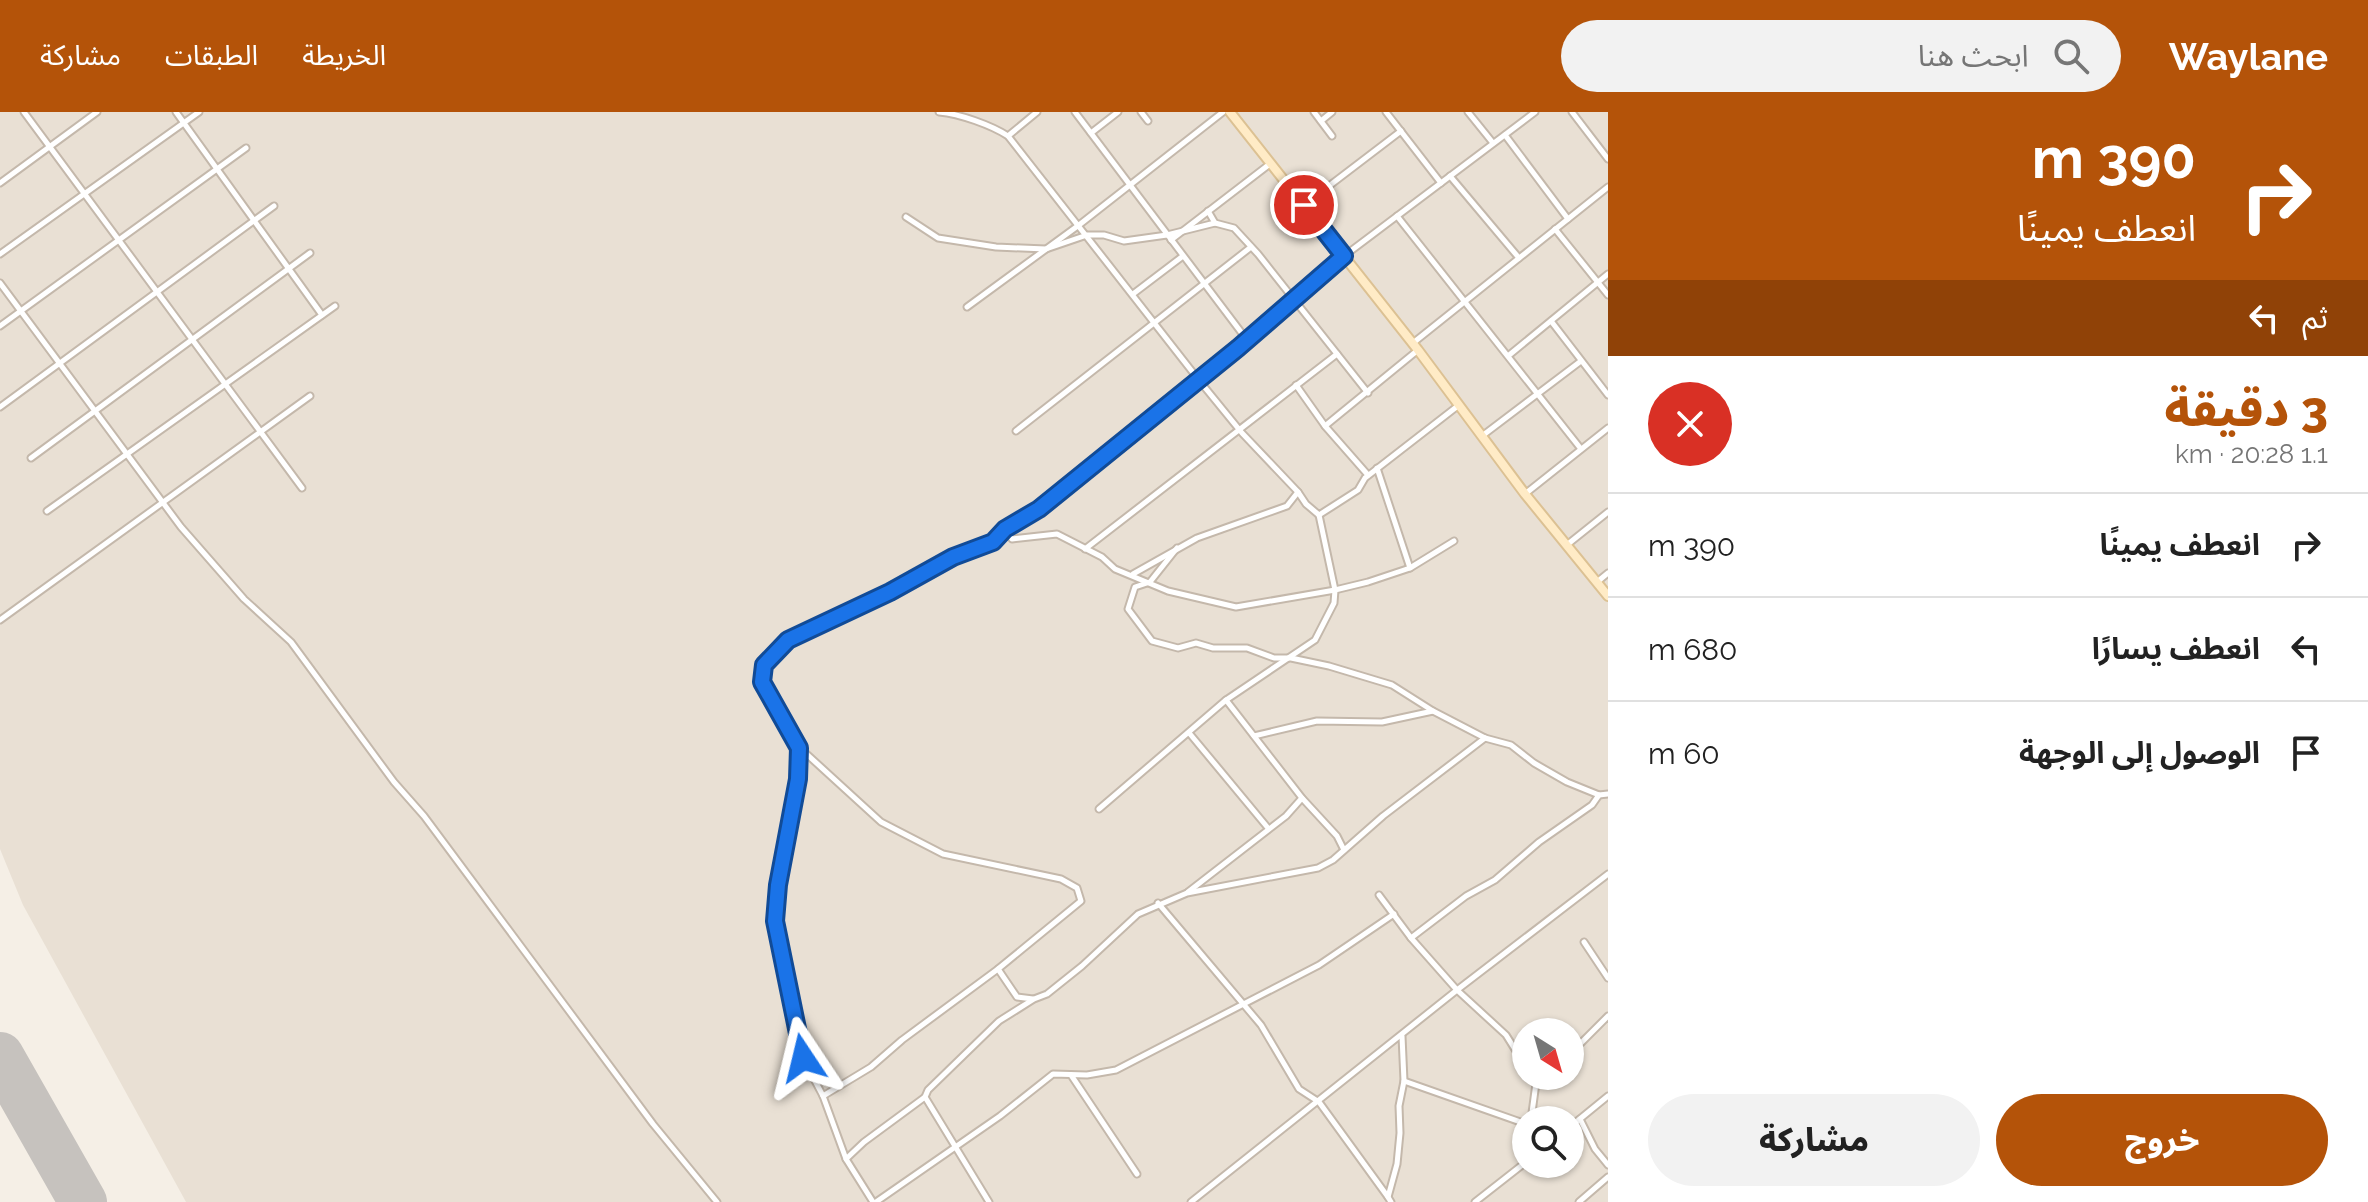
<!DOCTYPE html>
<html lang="ar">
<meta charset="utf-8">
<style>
body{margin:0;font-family:Raleway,"Noto Sans Arabic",sans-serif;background:#f2f2f2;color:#222;direction:rtl;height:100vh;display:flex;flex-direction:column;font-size:30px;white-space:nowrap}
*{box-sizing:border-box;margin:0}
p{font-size:26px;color:#767676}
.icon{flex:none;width:44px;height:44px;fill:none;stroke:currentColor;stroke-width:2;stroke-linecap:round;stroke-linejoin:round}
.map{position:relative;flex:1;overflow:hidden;direction:ltr}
.details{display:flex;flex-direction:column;background:#fff;width:760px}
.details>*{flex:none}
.guide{background:#b45309;color:#fff;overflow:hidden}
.needle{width:52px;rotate:143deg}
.tools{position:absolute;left:1512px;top:906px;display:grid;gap:16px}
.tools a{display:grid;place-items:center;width:72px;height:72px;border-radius:50%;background:#fff;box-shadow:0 2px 6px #0004;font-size:40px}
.pin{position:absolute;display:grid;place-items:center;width:68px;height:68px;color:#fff;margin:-34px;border:4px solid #fff;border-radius:50%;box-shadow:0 2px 8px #0007}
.me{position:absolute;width:88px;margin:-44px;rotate:350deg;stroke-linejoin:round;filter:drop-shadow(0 0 6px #0008)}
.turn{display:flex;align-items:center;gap:28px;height:168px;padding:0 40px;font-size:36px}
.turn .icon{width:104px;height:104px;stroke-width:2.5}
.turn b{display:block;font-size:56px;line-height:68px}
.then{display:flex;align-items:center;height:76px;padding:0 40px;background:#0003;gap:16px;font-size:30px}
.round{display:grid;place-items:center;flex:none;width:84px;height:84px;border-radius:42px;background:#f2f2f2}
.headline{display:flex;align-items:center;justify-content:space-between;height:136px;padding:0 40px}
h1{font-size:48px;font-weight:800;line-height:60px;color:#b45309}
.cta{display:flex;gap:16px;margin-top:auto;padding:16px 40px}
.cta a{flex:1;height:92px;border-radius:48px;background:#b45309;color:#fff;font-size:32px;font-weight:800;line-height:92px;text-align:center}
.cta a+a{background:#f2f2f2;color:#222}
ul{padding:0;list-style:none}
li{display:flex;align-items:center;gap:24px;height:104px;padding:0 40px;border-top:2px solid #e0e0e0}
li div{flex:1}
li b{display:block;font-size:30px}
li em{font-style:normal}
header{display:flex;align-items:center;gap:48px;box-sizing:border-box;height:112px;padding:0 40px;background:#b45309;color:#fff}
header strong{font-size:38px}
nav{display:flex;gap:44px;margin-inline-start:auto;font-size:28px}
.search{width:560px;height:72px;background:#f2f2f2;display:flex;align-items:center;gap:20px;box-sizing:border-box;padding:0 28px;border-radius:44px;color:#767676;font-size:30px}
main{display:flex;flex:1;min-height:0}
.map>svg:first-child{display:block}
.residential{fill:#e9e0d4;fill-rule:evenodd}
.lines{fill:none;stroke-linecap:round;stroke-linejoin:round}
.runway{stroke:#c6c2be;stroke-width:48}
.street-casing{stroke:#c4b8ab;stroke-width:9}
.secondary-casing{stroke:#dcc193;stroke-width:12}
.street{stroke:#fff;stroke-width:5}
.secondary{stroke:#ffebc6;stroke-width:8}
.route-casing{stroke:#114b97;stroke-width:20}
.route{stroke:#1a73e8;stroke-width:14}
</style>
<header>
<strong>Waylane</strong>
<div class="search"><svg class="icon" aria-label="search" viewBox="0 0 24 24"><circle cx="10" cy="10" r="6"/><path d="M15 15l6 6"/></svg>ابحث هنا</div>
<nav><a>الخريطة</a><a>الطبقات</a><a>مشاركة</a></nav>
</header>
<main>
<section class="details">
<div class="guide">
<div class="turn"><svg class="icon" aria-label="right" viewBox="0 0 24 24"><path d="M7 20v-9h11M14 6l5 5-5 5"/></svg><div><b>390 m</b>انعطف يمينًا</div></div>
<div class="then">ثم<svg class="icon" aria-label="left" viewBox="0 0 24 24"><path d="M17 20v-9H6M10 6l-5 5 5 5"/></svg></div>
</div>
<div class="headline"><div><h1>3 دقيقة</h1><p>1.1 km · 20:28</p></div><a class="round" style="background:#d93025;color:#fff"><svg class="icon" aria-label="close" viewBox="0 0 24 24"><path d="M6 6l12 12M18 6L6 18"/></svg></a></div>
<ul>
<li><svg class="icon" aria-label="right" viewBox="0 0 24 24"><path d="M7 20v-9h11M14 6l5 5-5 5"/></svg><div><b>انعطف يمينًا</b></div><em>390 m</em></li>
<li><svg class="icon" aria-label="left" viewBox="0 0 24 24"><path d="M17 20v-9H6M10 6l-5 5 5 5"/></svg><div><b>انعطف يسارًا</b></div><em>680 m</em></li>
<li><svg class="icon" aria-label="arrive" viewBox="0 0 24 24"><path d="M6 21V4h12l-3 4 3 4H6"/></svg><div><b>الوصول إلى الوجهة</b></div><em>60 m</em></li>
</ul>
<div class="cta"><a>خروج</a><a>مشاركة</a></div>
</section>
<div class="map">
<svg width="1608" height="1090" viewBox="0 0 1608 1090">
<rect width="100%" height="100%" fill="#f5efe6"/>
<path class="residential" d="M0,0H1608V1090H186L23,793L0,737ZM1526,920H1570V964H1526ZM1526,1008H1570V1052H1526Z"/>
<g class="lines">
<polyline class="runway" points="0,944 83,1090"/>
<g class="street-casing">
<g id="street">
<polyline points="24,0 302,376"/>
<polyline points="176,0 322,203"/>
<path d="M939,0C960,2 991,13 1008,24L1198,267L1242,321L1298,380L1306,392L1319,403L1358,378L1365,366L1459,293"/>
<polyline points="1075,0 1247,228"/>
<polyline points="1141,0 1148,9"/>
<polyline points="1314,0 1332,24"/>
<polyline points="1386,0 1441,71"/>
<polyline points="1468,0 1493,31"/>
<polyline points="1572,0 1608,47"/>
<polyline points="1321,9 1332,0"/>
<polyline points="1091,21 1118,0"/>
<polyline points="1505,23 1568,107"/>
<polyline points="1008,24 1037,0"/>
<polyline points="1450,64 1519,146"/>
<polyline points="0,71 97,0"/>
<polyline points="1304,93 1401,19"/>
<polyline points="1208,99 1215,111 1234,116 1258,142 1368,281"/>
<polyline points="1397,104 1581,337"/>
<polyline points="906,105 938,126 996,135 1046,137 1087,123 1104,123 1124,129 1167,123 1215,111"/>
<polyline points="1555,117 1608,183"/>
<polyline points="1171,128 1271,51"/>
<polyline points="0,142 199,0"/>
<polyline points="0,171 181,415 244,487 291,530 394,670 424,704 653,1012 717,1090"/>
<polyline points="1133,182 1183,144"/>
<polyline points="967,195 1079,113 1223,0"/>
<polyline points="1551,209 1608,283"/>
<polyline points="0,214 246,36"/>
<polyline points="1413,231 1608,75"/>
<polyline points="1508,244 1608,162"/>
<polyline points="1296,273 1325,314 1368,363"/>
<polyline points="0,295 274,94"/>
<polyline points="1325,314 1418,238"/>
<polyline points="1016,319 1251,135"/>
<polyline points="1482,324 1581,249"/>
<polyline points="31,346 310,141"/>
<polyline points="1377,356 1410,456"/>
<polyline points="1525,382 1608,316"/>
<polyline points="47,399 335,194"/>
<polyline points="1005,417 1012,427 1057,422 1102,445 1115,457 1168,479 1236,495 1335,478 1368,470 1410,456 1454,429"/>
<polyline points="1568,432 1608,400"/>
<polyline points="1177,436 1150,470 1135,475 1128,497 1152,529 1178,536 1196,531 1213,536 1247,536 1274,546 1291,546 1329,554 1392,573 1433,599"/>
<polyline points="1085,437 1337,242"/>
<polyline points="1133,462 1197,426 1287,394 1298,380"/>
<polyline points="1597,470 1608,461"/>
<polyline points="0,508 310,284"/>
<polyline points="1226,588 1302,686 1337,724 1344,738"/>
<polyline points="1190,622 1268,716"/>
<polyline points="1254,624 1317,609 1382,610 1433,599 1485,626 1511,633 1534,651 1567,670 1599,683 1608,682"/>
<polyline points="800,636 881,710 943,742 1061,767 1077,776 1081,789 998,857 902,928 871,955 823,984"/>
<polyline points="1099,697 1226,588 1315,528 1334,491 1335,478 1319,403"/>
<polyline points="1188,780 1286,704 1302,686"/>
<polyline points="1379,783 1411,826 1457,878 1506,923 1526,955"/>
<polyline points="1158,791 1261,913 1299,977 1319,990 1388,1085"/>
<polyline points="1411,826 1466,784 1495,768 1539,730 1592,693 1599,683"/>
<polyline points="1584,830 1608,866"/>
<polyline points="998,857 1017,885 1033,887"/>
<polyline points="1570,942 1608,904"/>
<polyline points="1071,963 1137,1062"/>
<polyline points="1404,969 1526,1012"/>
<polyline points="1580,1007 1595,1037 1608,1053"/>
<polyline points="1531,1008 1536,971 1532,964"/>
<polyline points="1570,1015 1608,984"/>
<polyline points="846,1047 864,1030 925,985"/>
<polyline points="873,1090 846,1047 823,984 803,946 775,809 778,773 798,667 799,636 762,570 764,553 788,528 890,480 953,445 993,430 1005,417 1039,397 1238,236 1344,144 1535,0"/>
<polyline points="876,1090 1000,1004 1053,962 1087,963 1116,958 1319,853 1394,802"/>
<polyline points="989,1090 925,985 928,978 999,909 1034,887 1047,882 1082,854 1138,802 1187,781 1318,756 1333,748 1383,704 1485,626"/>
<polyline points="1191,1090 1457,878 1608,762"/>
<polyline points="1391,1090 1388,1085 1397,1052 1400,1021 1399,994 1404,969 1402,924"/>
<polyline points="1475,1090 1526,1050"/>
<polyline points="1579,1090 1608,1065"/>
</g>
</g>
<g class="secondary-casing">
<polyline id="secondary" points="1230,0 1418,238 1525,382 1608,484"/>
</g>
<use href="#street" class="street"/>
<use href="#secondary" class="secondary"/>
</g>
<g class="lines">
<g class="route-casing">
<polyline id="route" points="803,946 775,809 778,773 798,667 799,636 762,570 764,553 788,528 890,480 953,445 993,430 1005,417 1039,397 1238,236 1344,144 1304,93"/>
</g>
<use href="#route" class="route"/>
</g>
</svg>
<div class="tools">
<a><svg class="needle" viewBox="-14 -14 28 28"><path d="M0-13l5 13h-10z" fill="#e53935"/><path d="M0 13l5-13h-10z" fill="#767676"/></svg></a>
<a><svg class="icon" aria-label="search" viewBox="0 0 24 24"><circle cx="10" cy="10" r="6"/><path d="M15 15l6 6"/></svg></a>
</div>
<div class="pin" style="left:1304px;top:93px;background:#d93025"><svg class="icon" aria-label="arrive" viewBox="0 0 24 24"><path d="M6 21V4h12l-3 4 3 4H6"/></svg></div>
<svg class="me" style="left:803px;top:946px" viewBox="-20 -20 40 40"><path d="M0-17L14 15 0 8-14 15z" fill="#1a73e8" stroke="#fff" stroke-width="4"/></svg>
</div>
</main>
